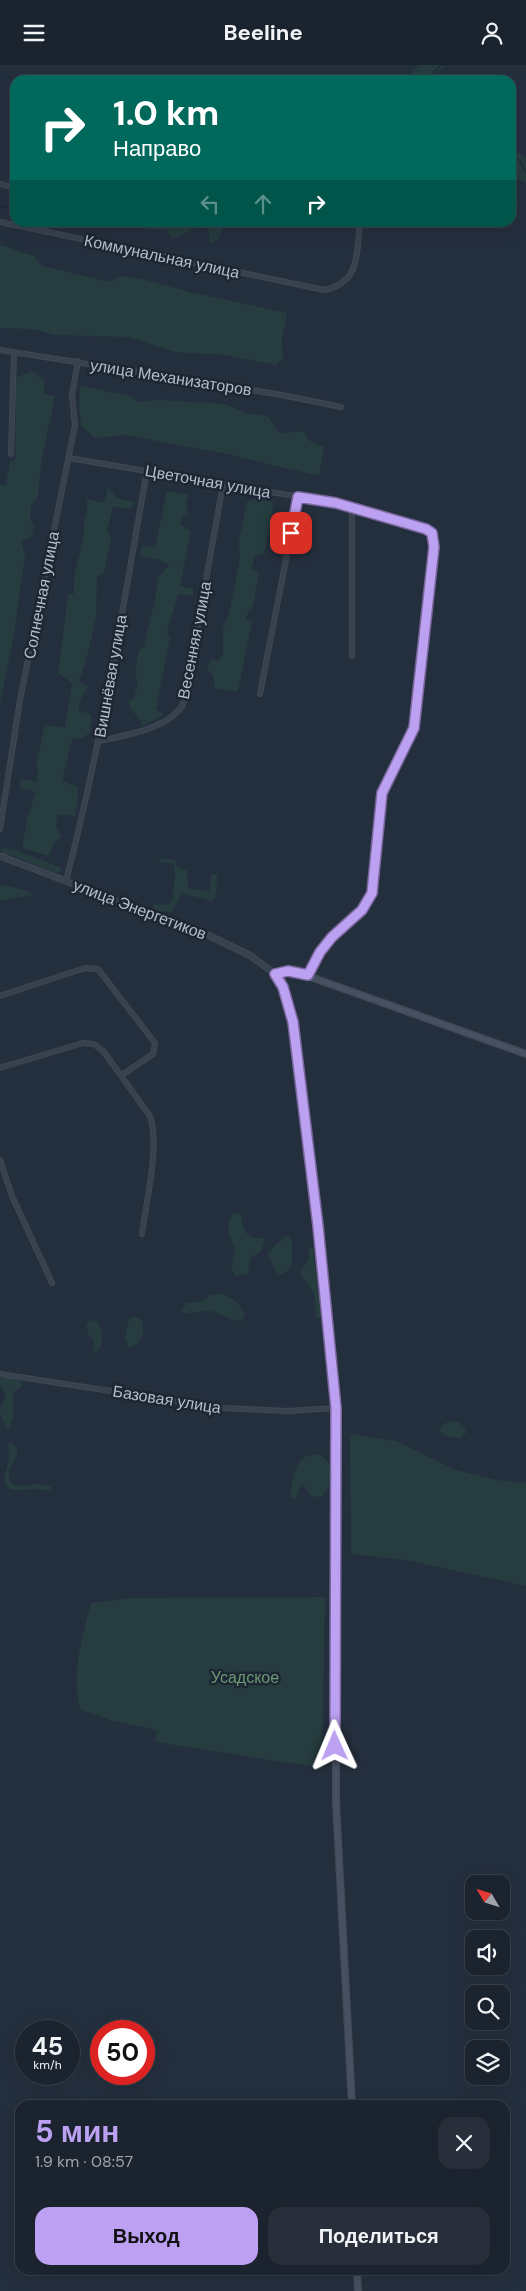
<!DOCTYPE html>
<html lang="ru">
<meta charset="utf-8">
<style>
body{margin:0;font-family:"DM Sans",sans-serif;background:#282f3a;color:#f1f3f6;height:100vh;display:flex;flex-direction:column;font-size:19px;white-space:nowrap}
*{box-sizing:border-box;margin:0}
p{font-size:16px;color:#a0a4aa}
.icon{flex:none;width:28px;height:28px;fill:none;stroke:currentColor;stroke-width:2;stroke-linecap:round;stroke-linejoin:round}
.map{position:relative;flex:1;overflow:hidden}
.side{position:absolute;left:15px;top:2035px;width:495px;height:175px;display:flex;flex-direction:column;background:#1b232e;border-radius:15px;box-shadow:0 5px 20px #0002,0 0 0 1px #39404a}
.side>*{flex:none}
.top-card{position:absolute;left:10px;top:10px;width:506px;height:152px;border-radius:15px;box-shadow:0 5px 20px #0002,0 0 0 1px #39404a;background:#00695c;color:#fff;overflow:hidden}
.needle{width:32px;rotate:308deg}
.tools{position:absolute;left:465px;top:1810px;display:grid;gap:10px}
.tools a{display:grid;place-items:center;width:45px;height:45px;border-radius:10px;background:#1b232e;box-shadow:0 5px 20px #0002,0 0 0 1px #39404a;font-size:25px}
.speed{position:absolute;left:15px;top:1955px;display:flex;gap:10px;font-size:25px;font-weight:700;text-align:center}
.speed>*{display:grid;place-content:center;width:65px;height:65px;border-radius:50%;background:#1b232e;box-shadow:0 5px 20px #0002,0 0 0 1px #39404a;line-height:1}
.speed small{font-size:12px;font-weight:400}
.speed .limit{border:8px solid #d22;background:#fff;color:#111}
.pin{position:absolute;display:grid;place-items:center;width:42px;height:42px;color:#fff;margin:-21px;border-radius:10px;box-shadow:0 2px 8px #0006}
.me{position:absolute;width:55px;margin:-28px;rotate:359deg;stroke-linejoin:round;filter:drop-shadow(0 0 4px #0008)}
.turn{display:flex;align-items:center;gap:18px;height:105px;padding:0 20px;font-size:22px}
.turn .icon{width:65px;height:65px;stroke-width:2.5}
.turn b{display:block;font-size:35px;line-height:42px}
.lanes{display:flex;align-items:center;height:48px;padding:0 20px;background:#0003;justify-content:center;gap:25px;direction:ltr}
.lanes .off{opacity:.35}
.round{display:grid;place-items:center;flex:none;width:52px;height:52px;border-radius:15px;background:#282f3a}
.summary{display:flex;align-items:center;justify-content:space-between;height:85px;padding:0 20px}
h1{font-size:30px;font-weight:700;line-height:38px;color:#bca0f2}
.button{display:flex;gap:10px;margin-top:auto;padding:10px 20px}
.button a{flex:1;height:58px;border-radius:15px;background:#bca0f2;color:#111;font-size:20px;font-weight:700;line-height:58px;text-align:center}
.button a+a{background:#282f3a;color:#f1f3f6}
header{display:flex;justify-content:space-between;align-items:center;height:65px;padding:0 20px;background:#1b232e;font-size:22px;font-weight:700}
.map>svg:first-child{display:block}
.green{fill:#263c3f}
.lines{fill:none;stroke-linecap:round;stroke-linejoin:round}
.stream{stroke:#17263c;stroke-width:1}
.minor-casing{stroke:#414a57;stroke-width:6}
.tertiary-casing{stroke:#414a57;stroke-width:7}
.secondary-casing{stroke:#414a57;stroke-width:8}
.minor{stroke:#38414e;stroke-width:4.5}
.tertiary{stroke:#38414e;stroke-width:5}
.secondary{stroke:#465061;stroke-width:5.5}
.route-casing{stroke:#7a689d;stroke-width:12}
.route{stroke:#bca0f2;stroke-width:9}
.labels{text-anchor:middle;stroke-width:5;stroke-linejoin:round;paint-order:stroke}
.street-label{font-size:16px;fill:#b4bcc9;stroke:#1d2633}
.park-label{font-size:16px;fill:#6b9a76;stroke:#1d2633}
</style>
<header><svg class="icon" aria-label="menu" viewBox="0 0 24 24"><path d="M4 6h16M4 12h16M4 18h16"/></svg>Beeline<svg class="icon" aria-label="person" viewBox="0 0 24 24"><circle cx="12" cy="8" r="4"/><path d="M4 21q1-7 8-7t8 7"/></svg></header>
<div class="map">
<svg width="526" height="2226" viewBox="0 0 526 2226">
<rect width="100%" height="100%" fill="#242f3e"/>
<g class="green">
<polygon points="419,0 446,0 427,15 407,15 411,7"/>
<polygon points="511,83 526,93 526,118 511,111"/>
<path d="M143,158H222C222,167 221,174 212,178L209,177V162C195,157 185,173 172,173L167,165L148,164Z"/>
<path d="M0,180L34,191L42,201L110,217L120,211L142,214L194,228L287,248C285,266 278,273 284,292L276,300L226,290L175,287L129,272L54,270L34,264L0,263Z"/>
<polygon points="32,306 45,316 44,329 55,331 41,398 38,431 31,441 30,452 34,461 31,473 23,475 22,481 25,489 14,571 0,638 0,420 6,420 10,396 15,395 16,313"/>
<polygon points="80,321 130,331 138,337 159,335 226,339 247,349 262,350 269,353 278,367 286,368 304,366 308,375 324,382 319,411 227,389 126,370 95,373 81,361 79,342"/>
<polygon points="108,423 118,433 134,437 132,444 113,442 107,465 111,473 104,508 97,511 96,552 86,596 79,616 88,622 80,635 78,646 91,649 90,666 84,673 72,674 62,716 78,722 78,733 75,751 57,749 56,763 59,766 61,772 55,777 49,791 22,783 28,751 36,727 19,723 21,714 37,717 38,706 36,700 45,660 65,663 72,618 58,608 68,529 74,529 74,513 84,469 84,457 87,447 87,434 104,438"/>
<path d="M167,426L189,430L186,436L188,450L182,451L180,459L191,466L180,521L193,524V531L178,529L167,567L170,573L156,644L164,650L142,661C139,650 132,649 128,636L134,633L138,618L135,607L139,585L144,581C148,563 158,530 157,514L169,500L158,494L140,491L142,481L155,483Z"/>
<polygon points="256,434 272,437 273,444 264,489 259,488 254,494 251,505 259,507 253,541 248,546 246,554 252,557 238,627 215,623 213,610 207,605 210,595 219,596 223,588 223,563 229,548 240,493 239,475 247,437"/>
<polygon points="0,783 15,785 60,802 63,806 56,808 14,791 3,789"/>
<path d="M160,794H174L177,801L187,806L188,823L209,827L211,810L217,809L216,832L212,836L182,828L172,847H163L154,844V839L167,840L173,835C172,822 178,810 173,798H159Z"/>
<polygon points="5,820 28,826 32,830 0,836 0,821"/>
<path d="M238,1148L241,1149C243,1165 246,1175 263,1173L265,1176L261,1186L250,1194L248,1208L246,1210L235,1211L231,1203L235,1182C228,1171 225,1161 233,1149Z"/>
<polygon points="287,1170 292,1175 292,1200 285,1208 278,1210 267,1188"/>
<path d="M311,1181L313,1183L321,1250L319,1254L316,1252C315,1244 316,1231 312,1225C304,1212 294,1209 309,1195L308,1186Z"/>
<path d="M221,1229C234,1233 239,1237 245,1250L240,1256C228,1255 220,1246 209,1246C199,1245 191,1251 181,1246L187,1238L201,1237L210,1230Z"/>
<path d="M134,1252L141,1254C146,1266 142,1279 129,1283L125,1273L129,1254Z"/>
<path d="M95,1255C105,1262 105,1281 95,1288L93,1286L94,1276L89,1270L86,1261L88,1256Z"/>
<path d="M10,1312L20,1316L23,1320L13,1328V1353L9,1365L6,1363C6,1357 1,1354 0,1348C0,1341 5,1336 6,1329L0,1321V1313Z"/>
<polygon points="450,1356 459,1357 465,1363 466,1368 460,1373 445,1371 439,1365 442,1360"/>
<polygon points="350,1369 396,1376 456,1405 496,1415 526,1418 526,1521 406,1495 351,1489"/>
<path d="M12,1377L18,1386C15,1399 4,1404 12,1419C24,1424 38,1415 51,1422V1426L40,1424L12,1425L7,1422L4,1414L9,1394L8,1379Z"/>
<path d="M317,1389C342,1397 329,1439 313,1431C307,1429 306,1423 303,1419L299,1423L296,1434H292C288,1427 295,1400 301,1395C305,1391 312,1390 317,1389Z"/>
<path d="M325,1532L322,1703L155,1677L157,1665L109,1655L80,1644C71,1609 82,1572 91,1538L131,1533Z"/>
</g>
<g class="lines">
<g class="stream">
<polyline points="426,15 441,0"/>
<polyline points="511,90 521,97 526,108"/>
<polyline points="0,141 15,144"/>
<polyline points="160,158 171,160 184,158"/>
</g>
<g class="minor-casing">
<g id="minor">
<polyline points="0,119 15,123"/>
<path d="M0,157L324,225C361,217 356,189 360,158"/>
<polyline points="0,285 282,330 341,342"/>
<polyline points="11,389 14,287"/>
<polyline points="69,393 336,438 425,464 432,468 434,482 414,663 382,728 372,828 362,845 332,872 320,887 307,911"/>
<polyline points="352,591 352,443"/>
<polyline points="260,629 298,432"/>
<path d="M99,676C123,671 167,664 182,641C185,636 186,627 187,622L223,419"/>
<polyline points="0,764 20,635 75,360 72,330 78,296"/>
<path d="M66,816C101,681 123,543 147,405"/>
<polyline points="0,931 85,903 98,904 155,978 153,989 122,1010"/>
<path d="M0,1003L83,978L94,979L104,987L150,1051C160,1082 146,1136 142,1169"/>
<polyline points="0,1095 12,1131 52,1218"/>
<polyline points="0,1309 221,1343 288,1346 336,1343"/>
</g>
</g>
<g class="tertiary-casing">
<polyline id="tertiary" points="0,791 210,871 251,891 275,909"/>
</g>
<g class="secondary-casing">
<g id="secondary">
<polyline points="352,2040 336,1737 336,1343 318,1161 293,957 283,922 275,909 282,906 294,906 526,989"/>
<polyline points="357,2205 358,2226"/>
</g>
</g>
<use href="#minor" class="minor"/>
<use href="#tertiary" class="tertiary"/>
<use href="#secondary" class="secondary"/>
</g>
<g class="lines">
<g class="route-casing">
<polyline id="route" points="291,468 298,432 336,438 426,464 432,468 434,482 414,663 382,728 372,828 362,845 332,872 320,887 308,910 288,906 275,909 283,922 293,957 318,1161 336,1343 335,1681"/>
</g>
<use href="#route" class="route"/>
</g>
<g class="labels">
<g class="street-label">
<text transform="translate(162 191) rotate(12)" y="6">Коммунальная улица</text>
<text transform="translate(171 312) rotate(9)" y="6">улица Механизаторов</text>
<text transform="translate(208 416) rotate(10)" y="6">Цветочная улица</text>
<text transform="translate(41 530) rotate(-79)" y="6">Солнечная улица</text>
<text transform="translate(194 575) rotate(-79)" y="6">Весенняя улица</text>
<text transform="translate(110 611) rotate(-80)" y="6">Вишнёвая улица</text>
<text transform="translate(140 844) rotate(21)" y="6">улица Энергетиков</text>
<text transform="translate(167 1334) rotate(9)" y="6">Базовая улица</text>
</g>
<g class="park-label">
<text x="245" y="1618">Усадское</text>
</g>
</g>
</svg>
<div class="tools">
<a><svg class="needle" viewBox="-14 -14 28 28"><path d="M0-13l5 13h-10z" fill="#e53935"/><path d="M0 13l5-13h-10z" fill="#a0a4aa"/></svg></a>
<a><svg class="icon" aria-label="sound" viewBox="0 0 24 24"><path d="M4 9h4l5-4v14l-5-4H4zM17 9q2 3 0 6"/></svg></a>
<a><svg class="icon" aria-label="search" viewBox="0 0 24 24"><circle cx="10" cy="10" r="6"/><path d="M15 15l6 6"/></svg></a>
<a><svg class="icon" aria-label="layers" viewBox="0 0 24 24"><path d="M12 4l9 5-9 5-9-5zM3 14l9 5 9-5"/></svg></a>
</div>
<div class="speed"><div>45<small>km/h</small></div><div class="limit">50</div></div>
<div class="pin" style="left:291px;top:468px;background:#d93025"><svg class="icon" aria-label="arrive" viewBox="0 0 24 24"><path d="M6 21V4h12l-3 4 3 4H6"/></svg></div>
<svg class="me" style="left:335px;top:1681px" viewBox="-20 -20 40 40"><path d="M0-17L14 15 0 8-14 15z" fill="#bca0f2" stroke="#fff" stroke-width="4"/></svg>
<div class="top-card">
<div class="turn"><svg class="icon" aria-label="right" viewBox="0 0 24 24"><path d="M7 20v-9h11M14 6l5 5-5 5"/></svg><div><b>1.0 km</b>Направо</div></div>
<div class="lanes"><svg class="icon off" aria-label="left" viewBox="0 0 24 24"><path d="M17 20v-9H6M10 6l-5 5 5 5"/></svg><svg class="icon off" aria-label="ahead" viewBox="0 0 24 24"><path d="M12 20V5M6 11l6-6 6 6"/></svg><svg class="icon" aria-label="right" viewBox="0 0 24 24"><path d="M7 20v-9h11M14 6l5 5-5 5"/></svg></div>
</div>
<section class="side">
<div class="summary"><div><h1>5 мин</h1><p>1.9 km · 08:57</p></div><a class="round"><svg class="icon" aria-label="close" viewBox="0 0 24 24"><path d="M6 6l12 12M18 6L6 18"/></svg></a></div>
<div class="button"><a>Выход</a><a>Поделиться</a></div>
</section>
</div>
